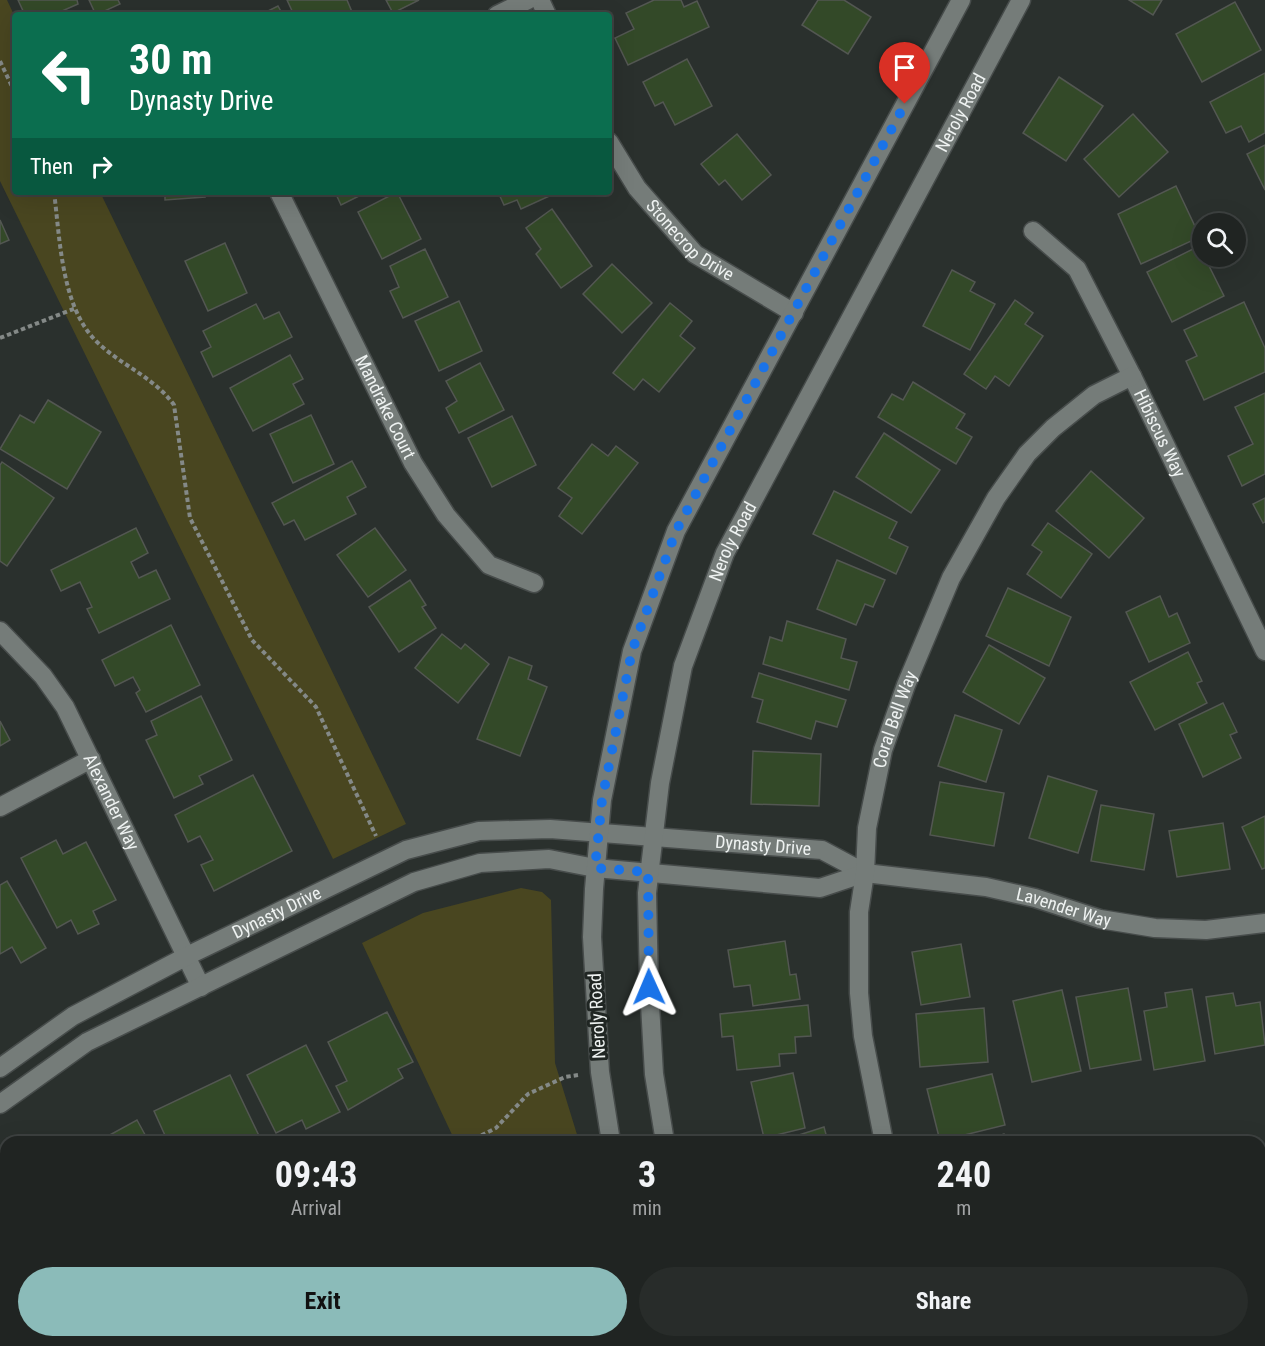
<!DOCTYPE html>
<style>
body{margin:0;font-family:"Roboto Condensed",sans-serif;background:#282c2a;color:#f1f3f6;height:100vh;display:flex;flex-direction:column;font-size:22px;white-space:nowrap}
*{box-sizing:border-box;margin:0}
p{font-size:20px;color:#a2a4a5}
.icon{flex:none;width:33px;height:33px;fill:none;stroke:currentColor;stroke-width:2;stroke-linecap:round;stroke-linejoin:round}
.map{position:relative;flex:1;overflow:hidden}
.panel{position:absolute;left:0px;top:1136px;width:1266px;height:212px;display:flex;flex-direction:column;background:#202422;border-radius:18px 18px 0 0;box-shadow:0 6px 24px #0002,0 0 0 2px #3d4140}
.panel>*{flex:none}
.banner{position:absolute;left:12px;top:12px;width:600px;height:183px;border-radius:6px;box-shadow:0 6px 24px #0002,0 0 0 2px #3d4140;background:#0b6e4f;color:#fff;overflow:hidden}
.tools{position:absolute;left:1192px;top:213px;display:grid;gap:12px}
.tools a{display:grid;place-items:center;width:54px;height:54px;border-radius:50%;background:#202422;box-shadow:0 6px 24px #0002,0 0 0 2px #3d4140;font-size:30px}
.pin{position:absolute;display:grid;place-items:center;width:51px;height:51px;color:#fff;margin:-62px -26px;border-radius:50% 50% 50% 0;rotate:-45deg;box-shadow:0 0 6px #0007}
.pin .icon{rotate:45deg}
.me{position:absolute;width:66px;margin:-33px;rotate:359deg;stroke-linejoin:round;filter:drop-shadow(0 0 4px #0008)}
.turn{display:flex;align-items:center;gap:21px;height:126px;padding:0 18px;font-size:27px}
.turn .icon{width:78px;height:78px;stroke-width:2.5}
.turn b{display:block;font-size:42px;line-height:51px}
.then{display:flex;align-items:center;height:57px;padding:0 18px;background:#0003;gap:12px;font-size:22px}
.eta{display:flex;justify-content:space-evenly;align-items:center;height:102px;text-align:center}
.eta b{font-size:36px;font-weight:700;line-height:42px}
.button{display:flex;gap:12px;margin-top:auto;padding:12px 18px}
.button a{flex:1;height:69px;border-radius:36px;background:#8bbbb9;color:#111;font-size:24px;font-weight:700;line-height:69px;text-align:center}
.button a+a{background:#282c2a;color:#f1f3f6}
.map>svg:first-child{display:block}
.green{fill:#494620}
.building{fill:#334928;stroke:#535752;stroke-width:1.5}
.lines{fill:none;stroke-linecap:round;stroke-linejoin:round}
.street-casing{stroke:#474c4b;stroke-width:21}
.secondary-casing{stroke:#474c4b;stroke-width:21}
.path{stroke:#848987;stroke-width:4;stroke-dasharray:4.5 3;stroke-linecap:butt}
.street{stroke:#757c79;stroke-width:18}
.secondary{stroke:#757c79;stroke-width:18}
.route{stroke:#1a73e8;stroke-width:10;stroke-dasharray:0 18}
.labels{text-anchor:middle;stroke-width:6;stroke-linejoin:round;paint-order:stroke}
.street-label{font-size:18px;fill:#eef2f1;stroke:#202623}
</style>
<div class="map">
<svg width="1265" height="1346" viewBox="0 0 1265 1346">
<rect width="100%" height="100%" fill="#2a302d"/>
<g class="green">
<polygon points="0,0 7,0 15,17 15,192 100,192 406,824 333,859 0,181"/>
<polygon points="521,888 542,892 551,900 555,1063 579,1141 455,1141 362,943 423,913"/>
<polygon points="551,1341 642,1341 644,1346 553,1346"/>
</g>
<g class="building">
<polygon points="18,0 77,0 78,4 53,15 25,15"/>
<polygon points="89,0 118,0 120,4 96,15"/>
<polygon points="287,0 347,0 352,12 346,15 294,15"/>
<polygon points="386,0 419,0 393,13"/>
<polygon points="654,0 681,0 684,7 697,1 709,27 628,65 615,38 634,29 626,13"/>
<polygon points="818,0 844,0 871,17 848,54 802,25"/>
<polygon points="1129,0 1162,0 1153,15"/>
<polygon points="1235,2 1261,50 1202,82 1176,34"/>
<polygon points="278,6 283,15 260,15"/>
<polygon points="687,59 712,106 675,125 663,102 655,106 643,82"/>
<polygon points="1265,73 1265,133 1249,142 1241,126 1226,133 1210,102"/>
<polygon points="1059,77 1103,106 1066,161 1023,133"/>
<polygon points="1133,114 1168,152 1119,197 1084,159"/>
<polygon points="737,134 771,175 742,200 725,180 719,185 701,164"/>
<polygon points="1265,145 1265,190 1247,154"/>
<polygon points="1176,186 1200,237 1141,264 1118,214"/>
<polygon points="165,192 204,192 205,197 165,200"/>
<polygon points="335,192 367,192 341,205"/>
<polygon points="397,192 421,239 382,259 358,212"/>
<polygon points="498,192 555,192 556,193 521,209 517,200 504,205"/>
<polygon points="552,209 592,266 561,288 536,254 541,249 526,228"/>
<polygon points="0,220 9,240 0,244"/>
<polygon points="225,243 247,293 208,311 185,261"/>
<polygon points="1199,246 1224,296 1172,322 1147,272"/>
<polygon points="425,249 448,297 403,318 390,291 399,287 390,266"/>
<polygon points="612,264 652,303 622,333 583,294"/>
<polygon points="952,270 975,282 970,291 995,304 970,350 923,326"/>
<polygon points="1015,300 1033,313 1025,324 1043,336 1009,386 995,376 986,389 964,374"/>
<polygon points="459,301 482,351 439,371 415,321"/>
<polygon points="1244,302 1265,348 1265,372 1204,400 1186,361 1197,356 1184,330"/>
<polygon points="670,303 692,321 680,336 695,348 659,392 643,379 634,390 613,373"/>
<polygon points="256,304 264,319 279,312 292,337 213,377 201,352 211,347 203,331"/>
<polygon points="290,355 303,379 293,384 304,404 253,431 230,388"/>
<polygon points="480,363 504,410 459,433 446,408 457,401 446,381"/>
<polygon points="913,382 965,414 956,428 972,437 956,464 878,417 892,394 903,400"/>
<polygon points="1265,393 1265,474 1242,486 1228,456 1253,444 1235,407"/>
<polygon points="48,400 101,432 67,489 0,449 20,415 34,423"/>
<polygon points="311,415 334,464 293,483 270,434"/>
<polygon points="512,416 536,465 492,487 468,438"/>
<polygon points="884,433 940,470 911,513 856,477"/>
<polygon points="592,444 608,456 616,446 638,463 582,534 559,516 572,498 558,488"/>
<polygon points="352,461 366,487 347,497 356,514 305,540 294,520 284,525 272,503"/>
<polygon points="2,462 54,498 7,566 0,561 0,465"/>
<polygon points="1091,471 1144,518 1109,558 1056,511"/>
<polygon points="834,491 897,522 889,538 908,547 896,574 813,534"/>
<polygon points="1265,498 1265,522 1263,523 1253,504"/>
<polygon points="1048,523 1092,554 1061,598 1027,574 1042,552 1032,545"/>
<polygon points="136,528 148,553 131,562 139,578 156,570 170,599 99,633 87,609 92,607 80,582 61,591 51,570"/>
<polygon points="375,528 406,570 368,597 337,555"/>
<polygon points="837,560 885,580 873,607 865,604 856,625 817,609"/>
<polygon points="410,580 426,605 422,607 436,628 399,652 369,607"/>
<polygon points="1008,588 1071,617 1049,666 986,636"/>
<polygon points="1160,596 1169,617 1177,613 1190,643 1149,662 1126,612"/>
<polygon points="787,621 846,639 841,658 857,662 849,690 763,664 770,637 782,641"/>
<polygon points="171,625 200,685 146,712 136,693 140,690 133,677 115,686 102,660"/>
<polygon points="442,634 461,649 465,644 489,664 458,703 415,668"/>
<polygon points="989,645 1045,678 1019,724 963,692"/>
<polygon points="1188,652 1202,681 1197,683 1207,703 1155,730 1130,682"/>
<polygon points="509,657 532,666 528,679 547,687 520,756 477,739"/>
<polygon points="759,673 846,700 837,727 816,721 811,739 757,722 763,700 752,697"/>
<polygon points="201,696 232,760 199,776 203,784 174,798 146,740 157,735 151,721"/>
<polygon points="1223,703 1237,732 1230,735 1241,758 1203,777 1179,724"/>
<polygon points="955,715 1002,730 986,782 938,766"/>
<polygon points="0,721 10,740 0,746"/>
<polygon points="753,751 821,754 819,806 751,804"/>
<polygon points="253,775 292,851 214,891 201,865 213,860 200,836 188,842 175,815"/>
<polygon points="1048,776 1097,791 1078,853 1029,838"/>
<polygon points="940,782 1004,793 994,846 930,835"/>
<polygon points="1101,805 1154,814 1144,870 1091,861"/>
<polygon points="1265,816 1265,868 1262,869 1242,827"/>
<polygon points="1223,823 1230,869 1177,877 1169,831"/>
<polygon points="56,840 63,854 86,842 116,900 93,911 99,924 78,934 71,920 57,928 21,858"/>
<polygon points="7,881 46,948 21,963 12,947 0,954 0,885"/>
<polygon points="785,941 790,975 796,974 800,999 753,1006 750,985 734,987 728,950"/>
<polygon points="961,944 970,997 921,1005 912,952"/>
<polygon points="1128,988 1141,1060 1090,1069 1076,997"/>
<polygon points="1192,989 1205,1061 1154,1070 1144,1011 1167,1007 1165,993"/>
<polygon points="1062,990 1081,1071 1032,1082 1013,1001"/>
<polygon points="1233,993 1236,1006 1260,1002 1265,1045 1215,1054 1206,997"/>
<polygon points="808,1005 811,1036 795,1037 796,1053 779,1054 780,1066 737,1070 733,1036 722,1037 720,1014"/>
<polygon points="984,1008 988,1062 920,1067 916,1014"/>
<polygon points="387,1012 413,1062 398,1069 403,1078 348,1110 336,1086 347,1081 328,1042"/>
<polygon points="306,1045 340,1112 306,1129 302,1120 276,1133 247,1075"/>
<polygon points="793,1073 805,1128 764,1138 751,1082"/>
<polygon points="992,1074 1005,1125 940,1141 927,1089"/>
<polygon points="230,1075 262,1142 168,1142 154,1111"/>
<polygon points="137,1120 149,1142 97,1142"/>
<polygon points="824,1127 828,1142 777,1142"/>
<polygon points="1004,1134 1007,1142 983,1142"/>
<polygon points="1260,1158 1265,1168 1265,1209 1260,1212"/>
<polygon points="6,1195 6,1231 0,1225 0,1200"/>
<polygon points="260,1341 313,1341 316,1346 263,1346"/>
<polygon points="349,1341 395,1341 397,1346 352,1346"/>
<polygon points="839,1341 901,1341 904,1346 829,1346"/>
<polygon points="1007,1341 1065,1341 1068,1346 1010,1346"/>
</g>
<g class="lines">
<g class="street-casing">
<g id="street">
<polyline points="540,0 547,15"/>
<polyline points="497,15 528,0"/>
<path id="s1" d="M609,142L637,188L695,254L794,313"/>
<path id="s2" d="M279,192L413,463L446,515L489,565L534,583"/>
<path id="s3" d="M1033,231L1077,269L1132,376L1265,651"/>
<path id="s4" d="M0,631L43,676L65,707L201,987"/>
<polyline points="0,807 91,759"/>
<path id="s5" d="M0,1068L73,1016L187,956L406,850L479,831L550,829L822,850L865,873L986,887L1035,898L1100,919L1155,928L1206,930L1265,923"/>
<polyline points="0,1104 87,1042 414,882 480,863 549,859 595,868 820,888 865,873"/>
<path id="s6" d="M884,1142L863,1036L859,993V912L865,873L867,828L883,750L906,685L951,578L996,498L1027,454L1053,428L1094,395L1132,376"/>
<polyline points="1260,1315 1265,1312"/>
<polyline points="962,1341 965,1346"/>
<polyline points="105,1346 109,1341"/>
<polyline points="1196,1346 1206,1341"/>
</g>
</g>
<g class="secondary-casing">
<g id="secondary">
<polyline points="611,1142 600,1072 592,937 594,889 602,800 632,651 676,531 961,0"/>
<path id="s7" d="M665,1142L654,1074L649,987L647,893L660,783L683,666L725,553L1021,0"/>
<polyline points="668,1341 669,1346"/>
<polyline points="725,1341 727,1346"/>
</g>
</g>
<g class="path">
<polyline points="0,61 15,93"/>
<path d="M54,192C60,238 61,306 96,341C120,365 154,377 174,405L190,518L252,640L316,707L376,836"/>
<polyline points="0,338 76,308"/>
<polyline points="468,1142 496,1128 528,1094 565,1077 578,1075"/>
</g>
<use href="#street" class="street"/>
<use href="#secondary" class="secondary"/>
</g>
<g class="lines">
<polyline class="route" points="649,987 648,872 595,868 602,800 632,651 676,531 905,104"/>
</g>
<g class="labels">
<g class="street-label">
<text dy="6" stroke="none"><textPath href="#s7" startOffset="1100">Neroly Road</textPath></text>
<text dy="6" stroke="none"><textPath href="#s1" startOffset="129">Stonecrop Drive</textPath></text>
<text dy="6" stroke="none"><textPath href="#s2" startOffset="240">Mandrake Court</textPath></text>
<text dy="6" stroke="none"><textPath href="#s3" startOffset="242">Hibiscus Way</textPath></text>
<text dy="6" stroke="none"><textPath href="#s7" startOffset="614">Neroly Road</textPath></text>
<text dy="6" stroke="none"><textPath href="#s6" startOffset="429">Coral Bell Way</textPath></text>
<text dy="6" stroke="none"><textPath href="#s4" startOffset="206">Alexander Way</textPath></text>
<text dy="6" stroke="none"><textPath href="#s5" startOffset="822">Dynasty Drive</textPath></text>
<text dy="6" stroke="none"><textPath href="#s5" startOffset="1132">Lavender Way</textPath></text>
<text dy="6" stroke="none"><textPath href="#s5" startOffset="318">Dynasty Drive</textPath></text>
<text transform="translate(597 1016) rotate(-93)" y="6">Neroly Road</text>
</g>
</g>
</svg>
<div class="tools">
<a><svg class="icon" aria-label="search" viewBox="0 0 24 24"><circle cx="10" cy="10" r="6"/><path d="M15 15l6 6"/></svg></a>
</div>
<div class="pin" style="left:905px;top:104px;background:#d93025"><svg class="icon" aria-label="arrive" viewBox="0 0 24 24"><path d="M6 21V4h12l-3 4 3 4H6"/></svg></div>
<svg class="me" style="left:649px;top:987px" viewBox="-20 -20 40 40"><path d="M0-17L14 15 0 8-14 15z" fill="#1a73e8" stroke="#fff" stroke-width="4"/></svg>
<div class="banner">
<div class="turn"><svg class="icon" aria-label="left" viewBox="0 0 24 24"><path d="M17 20v-9H6M10 6l-5 5 5 5"/></svg><div><b>30 m</b>Dynasty Drive</div></div>
<div class="then">Then<svg class="icon" aria-label="right" viewBox="0 0 24 24"><path d="M7 20v-9h11M14 6l5 5-5 5"/></svg></div>
</div>
<section class="panel">
<div class="eta">
<div><b>09:43</b><p>Arrival</p></div>
<div><b>3</b><p>min</p></div>
<div><b>240</b><p>m</p></div>
</div>
<div class="button"><a>Exit</a><a>Share</a></div>
</section>
</div>
